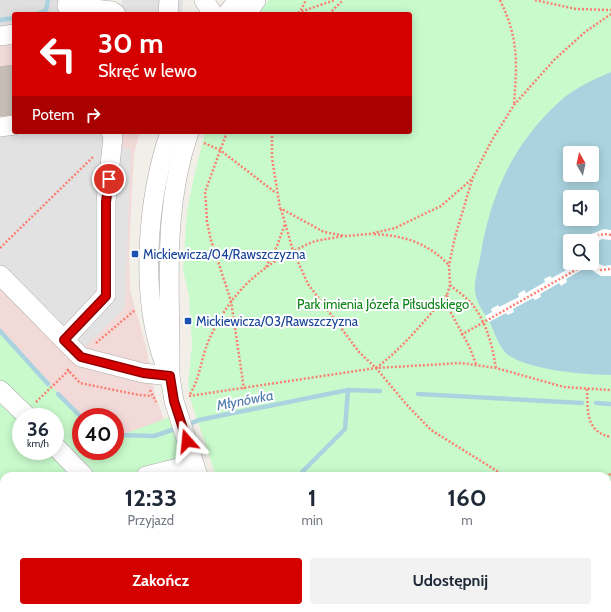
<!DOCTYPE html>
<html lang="pl">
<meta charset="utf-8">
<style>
body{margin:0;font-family:Cabin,sans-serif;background:#f2f2f3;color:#1f2937;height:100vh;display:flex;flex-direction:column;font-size:15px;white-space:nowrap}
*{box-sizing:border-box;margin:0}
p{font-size:13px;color:#747a83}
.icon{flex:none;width:22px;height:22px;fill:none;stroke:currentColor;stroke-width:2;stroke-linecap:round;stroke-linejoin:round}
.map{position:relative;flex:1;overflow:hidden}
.drawer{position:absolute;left:0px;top:472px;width:611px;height:140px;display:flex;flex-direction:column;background:#fff;border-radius:12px 12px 0 0;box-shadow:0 2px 10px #0003}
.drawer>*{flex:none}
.banner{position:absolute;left:12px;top:12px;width:400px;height:122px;border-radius:4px;box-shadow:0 2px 10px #0003;background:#d40000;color:#fff;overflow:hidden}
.needle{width:26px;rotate:351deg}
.buttons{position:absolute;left:563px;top:146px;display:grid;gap:8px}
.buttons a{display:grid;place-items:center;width:36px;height:36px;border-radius:4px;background:#fff;box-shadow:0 2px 10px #0003;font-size:20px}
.speed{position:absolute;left:12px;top:408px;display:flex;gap:8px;font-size:20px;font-weight:700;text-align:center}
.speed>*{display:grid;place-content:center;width:52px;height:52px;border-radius:50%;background:#fff;box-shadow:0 2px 10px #0003;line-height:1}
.speed small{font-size:10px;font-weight:400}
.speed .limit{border:6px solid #d22;background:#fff;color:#111}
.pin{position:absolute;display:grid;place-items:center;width:34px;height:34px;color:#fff;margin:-17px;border:2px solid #fff;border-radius:50%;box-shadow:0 1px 4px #0007}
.me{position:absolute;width:44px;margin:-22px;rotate:342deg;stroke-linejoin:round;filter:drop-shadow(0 0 3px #0008)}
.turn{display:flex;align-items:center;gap:14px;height:84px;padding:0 20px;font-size:18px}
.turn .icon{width:52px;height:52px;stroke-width:2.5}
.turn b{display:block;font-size:28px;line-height:34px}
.then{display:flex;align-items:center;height:38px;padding:0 20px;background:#0003;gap:8px;font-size:15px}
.eta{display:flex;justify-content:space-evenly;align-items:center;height:68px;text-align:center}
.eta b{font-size:24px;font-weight:700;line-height:28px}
.button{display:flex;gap:8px;margin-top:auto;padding:8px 20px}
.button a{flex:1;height:46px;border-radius:4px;background:#d40000;color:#fff;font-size:16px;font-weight:700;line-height:46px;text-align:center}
.button a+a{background:#f2f2f3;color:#1f2937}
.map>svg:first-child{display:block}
.residential{fill:#e0dfdf}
.commercial{fill:#f2dad9}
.park{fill:#c8facc;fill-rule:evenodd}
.parking{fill:#e2e2e2}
.water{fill:#aad3df;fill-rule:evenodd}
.pier{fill:#fff}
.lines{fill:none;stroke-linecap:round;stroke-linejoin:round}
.stream{stroke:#aad3df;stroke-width:4.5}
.building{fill:#c7bfb8;stroke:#c4b6ab}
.minor-casing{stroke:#a9a9a9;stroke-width:20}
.path{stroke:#fa8072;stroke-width:2.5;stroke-dasharray:2 2;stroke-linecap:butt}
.minor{stroke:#fff;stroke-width:19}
.route-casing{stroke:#8a0000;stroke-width:10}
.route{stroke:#d40000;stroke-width:7}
.transit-dot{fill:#1a4fb4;stroke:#fff;stroke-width:1.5}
.labels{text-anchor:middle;stroke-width:4;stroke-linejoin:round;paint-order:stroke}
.transit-label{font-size:13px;fill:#164399;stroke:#fff;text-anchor:start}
.park-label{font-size:13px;fill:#0c8416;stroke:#fff}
.water-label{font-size:14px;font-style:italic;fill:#4a7aab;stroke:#fff}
</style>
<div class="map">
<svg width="611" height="612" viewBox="0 0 611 612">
<rect width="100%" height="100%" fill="#f2efe9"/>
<polygon class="residential" points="0,0 60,0 60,14 14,14 14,34 0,36"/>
<polygon class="commercial" points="14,34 14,132 140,132 134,154 132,189 129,254 130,290 146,347 155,395 165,422 118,436 115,435 115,417 81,417 0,331 0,36"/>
<g class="park">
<path d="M269,0H611V612H258L256,608H607V476H216L191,401L188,384L192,345L189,295L183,270L187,212L193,181L205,132H410V14H258ZM570,153H592V175H570ZM570,197H592V219H570ZM570,241H592V263H570Z"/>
<path d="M0,331L81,417V451H115V435L119,436L178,414L198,476H4V608H240L241,612H0ZM21,417H55V451H21Z"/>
</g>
<g class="parking">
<polygon points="122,0 183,0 182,14 120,14"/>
<polygon points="0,123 14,132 119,132 119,147 131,149 125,308 83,349 0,275"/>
</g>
<path class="water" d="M611,72V375C582,374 533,371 508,355C499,348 495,333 490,323C484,312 476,303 475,291C474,281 478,268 480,258C490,196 512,145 559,102C574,88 593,80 611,72ZM570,153H592V175H570ZM570,197H592V219H570ZM570,241H592V263H570Z"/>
<g class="pier">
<polygon points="604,229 611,230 611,240 602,239 597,242 592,250 592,241 585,241 591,234"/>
<polygon points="592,256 599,264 604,266 611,265 611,276 601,276 587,267 566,279 567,282 561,286 559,283 540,294 541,297 535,300 533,298 513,309 514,312 508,315 506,313 489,322 485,316 492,312 491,309 498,305 499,307 519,297 518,294 524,290 526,293 545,282 544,279 550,276 552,278 579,263 592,263"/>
</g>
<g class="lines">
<g class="stream">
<polyline points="37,14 46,10 48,0"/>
<polyline points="0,20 14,18"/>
<polyline points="0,331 48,384"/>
<polyline points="58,394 81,417"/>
<polyline points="418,394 582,403"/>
<polyline points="596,403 611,404"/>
<polyline points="187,425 199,420 348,390 380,391"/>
<polyline points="115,435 154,436 178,428"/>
<polyline points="300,476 303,471 345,429 348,390"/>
<polyline points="607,538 611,534"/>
</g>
</g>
<polygon class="building" points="14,65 14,114 0,116 0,67"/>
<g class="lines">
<g class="minor-casing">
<g id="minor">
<polyline points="68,0 67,6 112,11 116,14"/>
<polyline points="204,0 213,14"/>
<polyline points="168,14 169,0"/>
<polyline points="227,14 238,0"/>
<polyline points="247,14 256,0"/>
<polyline points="0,36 14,34"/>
<polyline points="0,127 14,125"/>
<path d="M189,132C161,213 171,292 170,376L174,401L198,476"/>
<polyline points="0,275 81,357 143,373 170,376"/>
<polyline points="64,340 106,295 106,202 113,137 111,132"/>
<path d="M165,364C139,297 147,199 170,132"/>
<polyline points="0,390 28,417"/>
<polyline points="55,446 84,476"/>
<polyline points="146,476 194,464"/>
<polyline points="607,573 611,574"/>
<polyline points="51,608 53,612"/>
<polyline points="240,608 241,612"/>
</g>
</g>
<g class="path">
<path d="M500,0C519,39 517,63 514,104"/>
<polyline points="535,0 576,9 611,10"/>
<polyline points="294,14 335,0"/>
<polyline points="299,14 306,0"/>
<polyline points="329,14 343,0"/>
<polyline points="227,132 205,192 206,204 207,222 211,240 231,301 244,389"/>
<polyline points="272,132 272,158 280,208 324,232 346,236 369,234 395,228 441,206 472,179 492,140 514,105 554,60 585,32 611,14"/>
<polyline points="204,143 220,150 276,193"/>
<polyline points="472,180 455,237 449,265 450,285 447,295 451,313 469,346 476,364"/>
<polyline points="281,209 293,251 308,284 359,352 376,368 406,404 431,430 505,476"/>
<path d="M374,234C405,236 426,242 449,265"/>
<path d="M591,241C596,235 603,233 611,235"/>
<polyline points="0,248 94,156"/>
<polyline points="590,263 601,270 611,269"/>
<polyline points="266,267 277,246 285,224"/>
<path d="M450,285C457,291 466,297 472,304C487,323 492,345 496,368"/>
<polyline points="461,335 588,263"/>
<polyline points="96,343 135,310"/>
<path d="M376,368C404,347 424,321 447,295"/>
<polyline points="67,369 80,383 139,395 152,396"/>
<path d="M587,389C588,410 585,432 611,437"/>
<polyline points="150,390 156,402"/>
<path d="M190,394C200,378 201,359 208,342C225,304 245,280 280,258C292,252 304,245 316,241C325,239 334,238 343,236"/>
<polyline points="189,396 376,368 461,363 496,368 564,387 611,390"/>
<polyline points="36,402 69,370"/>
<polyline points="605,476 611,474"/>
<polyline points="216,608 217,612"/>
<polyline points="555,612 555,608"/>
<polyline points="562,612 568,608"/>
</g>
<use href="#minor" class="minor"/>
</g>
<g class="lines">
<g class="route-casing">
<polyline id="route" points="109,179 106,202 106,296 64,340 81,357 143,373 170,376 174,401 187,441"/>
</g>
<use href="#route" class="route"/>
</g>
<g class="transit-dot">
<rect x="131" y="250" width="8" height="8" rx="2"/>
<rect x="184" y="317" width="8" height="8" rx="2"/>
</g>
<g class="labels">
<g class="transit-label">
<text x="143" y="259">Mickiewicza/04/Rawszczyzna</text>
<text x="196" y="326">Mickiewicza/03/Rawszczyzna</text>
</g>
<g class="park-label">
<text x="383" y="309">Park imienia Józefa Piłsudskiego</text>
</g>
<g class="water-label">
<text transform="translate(245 400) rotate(-11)" y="5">Młynówka</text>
</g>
</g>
</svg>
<div class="buttons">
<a><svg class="needle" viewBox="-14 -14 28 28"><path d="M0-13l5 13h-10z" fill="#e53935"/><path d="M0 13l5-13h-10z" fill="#747a83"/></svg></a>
<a><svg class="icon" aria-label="sound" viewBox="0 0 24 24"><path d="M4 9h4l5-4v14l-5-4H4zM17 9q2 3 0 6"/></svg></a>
<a><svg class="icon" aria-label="search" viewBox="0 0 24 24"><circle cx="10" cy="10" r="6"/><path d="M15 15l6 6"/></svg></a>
</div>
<div class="speed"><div>36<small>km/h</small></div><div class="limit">40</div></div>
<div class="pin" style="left:109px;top:179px;background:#d93025"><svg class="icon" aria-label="arrive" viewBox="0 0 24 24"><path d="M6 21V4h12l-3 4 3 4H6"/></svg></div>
<svg class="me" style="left:187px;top:441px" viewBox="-20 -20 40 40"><path d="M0-17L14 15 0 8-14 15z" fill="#d40000" stroke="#fff" stroke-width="4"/></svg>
<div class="banner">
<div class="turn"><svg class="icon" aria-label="left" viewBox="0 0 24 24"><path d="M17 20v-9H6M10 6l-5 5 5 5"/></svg><div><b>30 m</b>Skręć w lewo</div></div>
<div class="then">Potem<svg class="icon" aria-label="right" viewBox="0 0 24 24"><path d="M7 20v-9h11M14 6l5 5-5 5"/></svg></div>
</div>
<section class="drawer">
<div class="eta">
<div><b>12:33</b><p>Przyjazd</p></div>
<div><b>1</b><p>min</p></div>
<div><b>160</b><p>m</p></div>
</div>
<div class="button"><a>Zakończ</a><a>Udostępnij</a></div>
</section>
</div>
